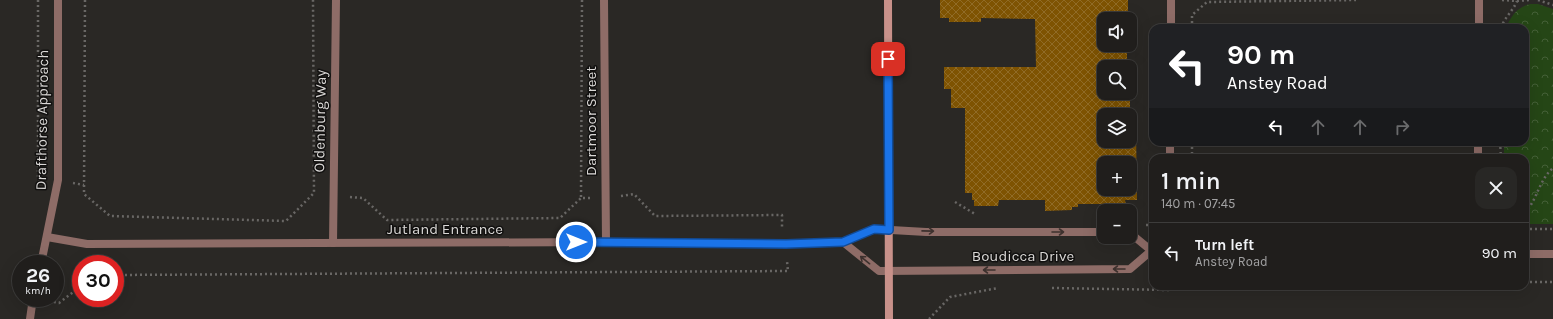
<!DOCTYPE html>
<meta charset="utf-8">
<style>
body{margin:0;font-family:Karla,sans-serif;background:#282725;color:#f1f3f6;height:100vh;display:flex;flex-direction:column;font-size:15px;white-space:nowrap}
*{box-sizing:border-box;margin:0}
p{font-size:13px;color:#a2a2a3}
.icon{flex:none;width:22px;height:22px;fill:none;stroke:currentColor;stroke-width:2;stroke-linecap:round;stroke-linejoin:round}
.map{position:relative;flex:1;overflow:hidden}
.details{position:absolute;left:1149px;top:154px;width:380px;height:136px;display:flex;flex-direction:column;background:#201e1c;border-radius:12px;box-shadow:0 4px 16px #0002,0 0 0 1px #3d3c3b}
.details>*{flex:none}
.guide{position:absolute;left:1149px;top:24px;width:380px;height:122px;border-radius:12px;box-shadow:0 4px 16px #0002,0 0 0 1px #3d3c3b;background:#202124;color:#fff;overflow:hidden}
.tools{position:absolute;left:1097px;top:12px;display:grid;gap:8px}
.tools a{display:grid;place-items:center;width:40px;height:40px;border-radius:8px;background:#201e1c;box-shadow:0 4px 16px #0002,0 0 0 1px #3d3c3b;font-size:20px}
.speed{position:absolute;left:12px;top:255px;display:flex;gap:8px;font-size:20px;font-weight:700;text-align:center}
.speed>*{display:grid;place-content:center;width:52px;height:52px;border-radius:50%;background:#201e1c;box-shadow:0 4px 16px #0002,0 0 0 1px #3d3c3b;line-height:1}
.speed small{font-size:10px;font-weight:400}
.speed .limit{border:6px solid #d22;background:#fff;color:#111}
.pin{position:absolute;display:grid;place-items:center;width:34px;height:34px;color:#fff;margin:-17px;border-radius:8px;box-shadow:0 2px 6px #0006}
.me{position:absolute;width:44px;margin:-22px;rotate:90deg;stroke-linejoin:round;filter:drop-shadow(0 0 3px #0008)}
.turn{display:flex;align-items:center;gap:14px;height:84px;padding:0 12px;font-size:18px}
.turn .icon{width:52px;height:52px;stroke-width:2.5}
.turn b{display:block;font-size:28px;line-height:34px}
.lanes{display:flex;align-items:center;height:38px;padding:0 12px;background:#0003;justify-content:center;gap:20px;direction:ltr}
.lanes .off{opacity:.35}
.round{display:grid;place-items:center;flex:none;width:42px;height:42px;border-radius:12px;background:#282725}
.head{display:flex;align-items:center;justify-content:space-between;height:68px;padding:0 12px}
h1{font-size:24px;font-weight:600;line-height:30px}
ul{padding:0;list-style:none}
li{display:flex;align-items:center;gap:12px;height:60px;padding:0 12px;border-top:1px solid #3d3c3b}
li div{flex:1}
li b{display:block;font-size:15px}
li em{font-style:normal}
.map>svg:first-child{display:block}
.park{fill:url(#park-crowns)}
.building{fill:url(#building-cross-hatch);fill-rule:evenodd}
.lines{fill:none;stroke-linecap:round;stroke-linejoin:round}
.path{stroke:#696765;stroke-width:2.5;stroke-dasharray:2 3;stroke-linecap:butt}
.street{stroke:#8e6c67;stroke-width:8}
.secondary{stroke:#c8918a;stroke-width:8}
.oneway{stroke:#3d312e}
.route-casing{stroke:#114b97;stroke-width:10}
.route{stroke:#1a73e8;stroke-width:7}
.labels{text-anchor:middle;stroke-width:3;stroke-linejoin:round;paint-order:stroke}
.street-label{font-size:15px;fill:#dad8d6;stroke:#121110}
</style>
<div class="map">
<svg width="1553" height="319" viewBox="0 0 1553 319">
<defs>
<pattern id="park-crowns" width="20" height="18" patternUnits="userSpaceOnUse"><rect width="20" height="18" fill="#254616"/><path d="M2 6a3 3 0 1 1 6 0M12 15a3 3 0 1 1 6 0" fill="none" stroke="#446037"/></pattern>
<pattern id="building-cross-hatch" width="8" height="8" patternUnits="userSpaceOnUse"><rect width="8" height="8" fill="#7e5302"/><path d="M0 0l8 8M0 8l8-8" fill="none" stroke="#906b26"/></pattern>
</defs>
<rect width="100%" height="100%" fill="#2a2825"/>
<path class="park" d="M1530,4H1538L1553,9V224H1527L1525,223V158H1504V142H1525V28H1506C1511,16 1517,7 1530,4Z"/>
<path class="building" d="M940,0H1128V19H1104V45H1127V67H1104V93H1130V115H1104V141H1130V129H1136L1137,200H1125L1126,204H1078V207H1072V210L1045,211V200H999L998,206H974V200H972V193H965V108H951V89H944V67H1036L1035,19L981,18V22H949V18H940ZM1104,163H1130V189H1104Z"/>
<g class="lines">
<g class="path">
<polyline points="38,0 38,180 42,180"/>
<polyline points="85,0 84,194 110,216 286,221 314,193 313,0"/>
<polyline points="582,0 581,198 590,198"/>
<polyline points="1502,0 1517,1 1530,0"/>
<polyline points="1538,0 1553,5"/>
<polyline points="1192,28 1192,15 1207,2 1356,0"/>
<path d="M1501,28C1504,18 1513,11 1517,1"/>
<polyline points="1192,142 1192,158"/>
<polyline points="1500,142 1501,158"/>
<polyline points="73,183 84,185"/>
<polyline points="621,196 634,194 655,216 782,215 782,228"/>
<polyline points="350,197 363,198 387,220 560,218 581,198"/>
<polyline points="955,202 975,214"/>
<path d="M1525,213C1537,200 1539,180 1553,168"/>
<polyline points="1146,225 1153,225"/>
<polyline points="1525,229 1553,229"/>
<polyline points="115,275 788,271 787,261"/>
<polyline points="1525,282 1553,282"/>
<polyline points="1052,288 1169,290 1189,286"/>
<polyline points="49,301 59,303 81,286"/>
<polyline points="929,319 950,297 998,288"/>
</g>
<g class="street">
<polyline points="604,0 606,242"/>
<polyline points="1171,28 1171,0"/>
<polyline points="1479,28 1479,0"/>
<polyline points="1170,158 1170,142"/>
<polyline points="1478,158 1478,142"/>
<polyline points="1130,233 1153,252"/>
<polyline points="47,237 87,244 606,242 786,244 843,242 874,229 926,232 1104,232"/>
<polyline points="843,242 879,271 1130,269 1151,251"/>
<polyline points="333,243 336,0"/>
<polyline points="1525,254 1553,254"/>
<polyline points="41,264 58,180 58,0"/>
<polyline points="30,319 33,298"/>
</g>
<polyline class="secondary" points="888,0 889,319"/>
</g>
<defs><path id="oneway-shaft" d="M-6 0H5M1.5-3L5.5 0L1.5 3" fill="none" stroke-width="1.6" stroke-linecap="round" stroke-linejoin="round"/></defs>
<g class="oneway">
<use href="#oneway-shaft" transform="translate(928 231) rotate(1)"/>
<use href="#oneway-shaft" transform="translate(1058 232)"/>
<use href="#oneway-shaft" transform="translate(865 260) rotate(-141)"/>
<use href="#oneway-shaft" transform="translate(1119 269) rotate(180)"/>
<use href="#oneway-shaft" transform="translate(989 270) rotate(180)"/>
</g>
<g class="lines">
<g class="route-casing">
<polyline id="route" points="576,242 786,244 843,242 874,229 889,230 888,59"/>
</g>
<use href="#route" class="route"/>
</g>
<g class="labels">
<g class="street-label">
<text transform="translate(42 120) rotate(-89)" y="5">Drafthorse Approach</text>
<text transform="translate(320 121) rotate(-89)" y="5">Oldenburg Way</text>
<text transform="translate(591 121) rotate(-90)" y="5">Dartmoor Street</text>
<text x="445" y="234">Jutland Entrance</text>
<text x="1023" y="261">Boudicca Drive</text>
</g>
</g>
</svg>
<div class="tools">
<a><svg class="icon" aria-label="sound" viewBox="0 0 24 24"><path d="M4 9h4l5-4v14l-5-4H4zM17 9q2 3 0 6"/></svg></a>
<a><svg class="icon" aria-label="search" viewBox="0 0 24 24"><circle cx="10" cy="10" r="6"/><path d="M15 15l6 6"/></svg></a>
<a><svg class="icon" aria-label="layers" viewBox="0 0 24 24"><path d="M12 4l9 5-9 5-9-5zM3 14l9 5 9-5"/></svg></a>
<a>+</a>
<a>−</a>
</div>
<div class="speed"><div>26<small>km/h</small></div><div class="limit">30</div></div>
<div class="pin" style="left:888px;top:59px;background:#d93025"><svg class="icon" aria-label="arrive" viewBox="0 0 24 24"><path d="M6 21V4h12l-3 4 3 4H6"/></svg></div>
<svg class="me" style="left:576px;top:242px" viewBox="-20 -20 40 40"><circle r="17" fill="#1a73e8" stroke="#fff" stroke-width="3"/><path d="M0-11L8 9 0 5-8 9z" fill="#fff"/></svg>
<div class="guide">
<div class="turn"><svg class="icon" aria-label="left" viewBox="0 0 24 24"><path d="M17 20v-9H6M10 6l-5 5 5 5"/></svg><div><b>90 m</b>Anstey Road</div></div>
<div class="lanes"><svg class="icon" aria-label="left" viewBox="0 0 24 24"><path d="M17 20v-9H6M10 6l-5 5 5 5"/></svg><svg class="icon off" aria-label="ahead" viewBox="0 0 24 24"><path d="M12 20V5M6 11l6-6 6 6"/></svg><svg class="icon off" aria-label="ahead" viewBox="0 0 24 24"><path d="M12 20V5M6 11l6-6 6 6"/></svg><svg class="icon off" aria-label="right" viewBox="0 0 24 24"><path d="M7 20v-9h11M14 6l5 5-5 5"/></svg></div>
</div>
<section class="details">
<div class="head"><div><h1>1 min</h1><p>140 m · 07:45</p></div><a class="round"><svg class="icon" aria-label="close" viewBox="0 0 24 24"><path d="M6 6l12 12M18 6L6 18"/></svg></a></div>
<ul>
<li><svg class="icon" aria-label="left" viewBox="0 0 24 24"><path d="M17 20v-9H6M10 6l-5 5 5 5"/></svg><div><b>Turn left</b><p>Anstey Road</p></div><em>90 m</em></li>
</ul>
</section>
</div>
